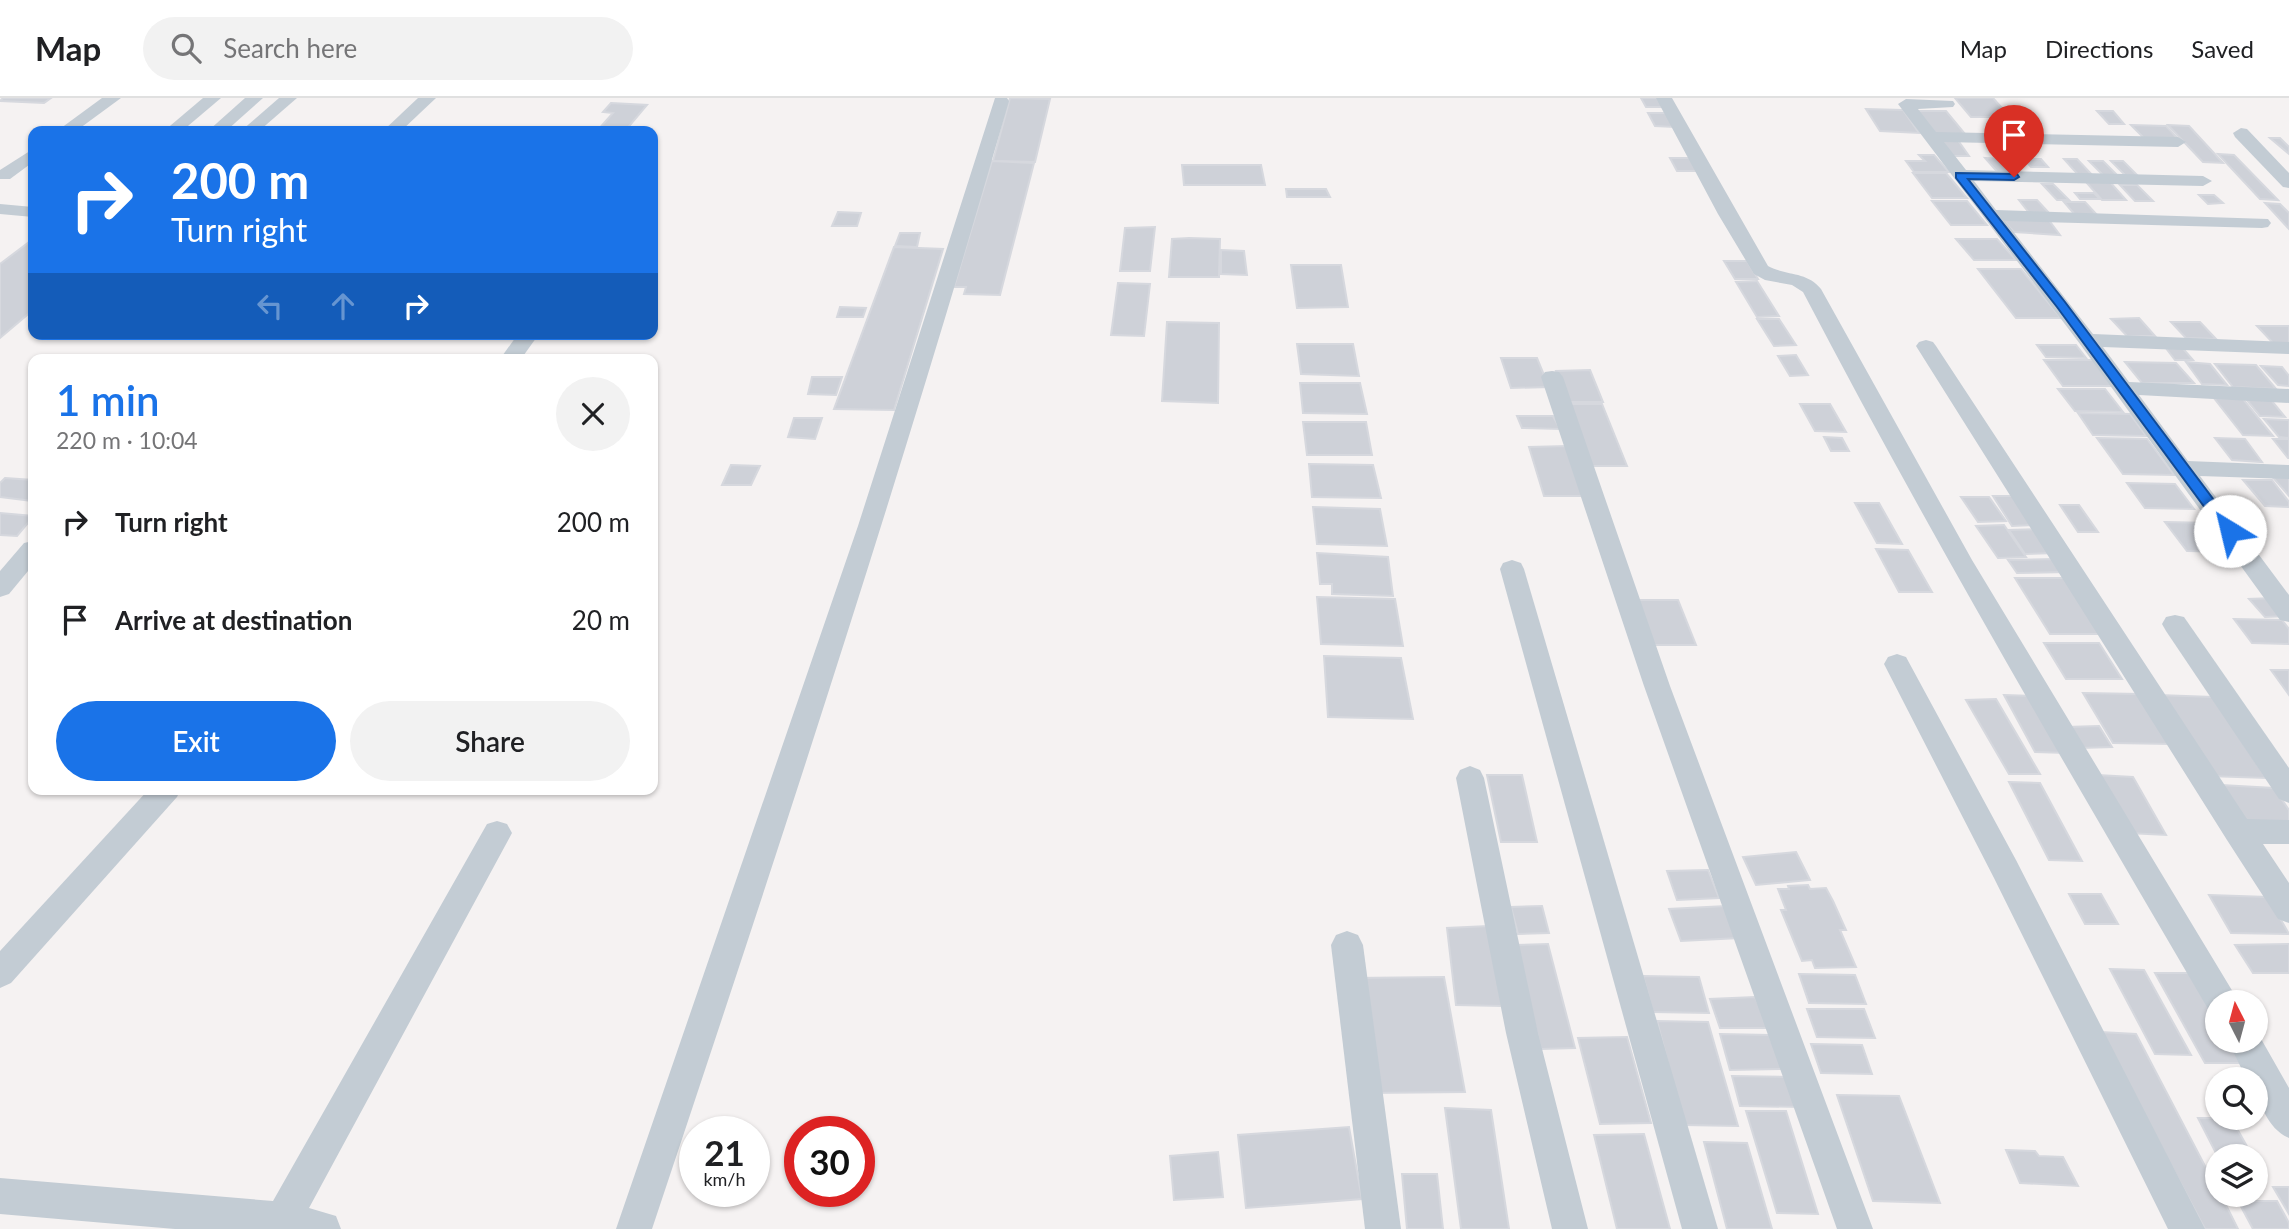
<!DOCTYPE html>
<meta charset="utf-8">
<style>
body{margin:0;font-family:Lato,sans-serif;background:#f2f2f2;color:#202124;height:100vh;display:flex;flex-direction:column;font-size:26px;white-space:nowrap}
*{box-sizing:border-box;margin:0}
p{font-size:23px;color:#757577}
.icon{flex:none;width:38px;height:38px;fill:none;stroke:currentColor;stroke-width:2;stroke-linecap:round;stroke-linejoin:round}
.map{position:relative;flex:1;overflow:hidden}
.drawer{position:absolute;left:28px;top:256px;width:630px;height:441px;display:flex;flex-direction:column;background:#fff;border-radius:14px;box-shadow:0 2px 5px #0004}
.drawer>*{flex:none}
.hud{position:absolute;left:28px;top:28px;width:630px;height:214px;border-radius:14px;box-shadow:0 2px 5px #0004;background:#1a73e8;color:#fff;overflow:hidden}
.needle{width:46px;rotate:354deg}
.controls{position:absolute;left:2205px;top:892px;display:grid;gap:14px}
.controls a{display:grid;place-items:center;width:63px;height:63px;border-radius:50%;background:#fff;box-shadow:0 2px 5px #0004;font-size:35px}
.speed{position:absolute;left:679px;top:1018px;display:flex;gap:14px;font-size:35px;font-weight:700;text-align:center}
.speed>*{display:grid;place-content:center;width:91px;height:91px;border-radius:50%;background:#fff;box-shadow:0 2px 5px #0004;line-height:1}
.speed small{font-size:18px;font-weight:400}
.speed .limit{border:10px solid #d22;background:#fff;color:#111}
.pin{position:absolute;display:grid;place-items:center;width:60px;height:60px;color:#fff;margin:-72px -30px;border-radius:50% 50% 50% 0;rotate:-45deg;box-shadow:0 0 7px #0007}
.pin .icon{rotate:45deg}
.me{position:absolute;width:77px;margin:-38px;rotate:324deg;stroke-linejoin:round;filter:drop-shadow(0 0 5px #0008)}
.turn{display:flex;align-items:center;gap:24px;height:147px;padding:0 28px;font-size:32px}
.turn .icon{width:91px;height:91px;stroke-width:2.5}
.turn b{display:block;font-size:49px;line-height:60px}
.lanes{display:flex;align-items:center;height:66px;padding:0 28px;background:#0003;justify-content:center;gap:35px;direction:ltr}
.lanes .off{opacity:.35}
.round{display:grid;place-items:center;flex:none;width:74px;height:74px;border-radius:37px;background:#f2f2f2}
.headline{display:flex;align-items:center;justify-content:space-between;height:119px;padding:0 28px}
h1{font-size:42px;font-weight:600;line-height:52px;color:#1a73e8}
.primary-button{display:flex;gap:14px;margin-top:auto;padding:14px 28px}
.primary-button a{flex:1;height:80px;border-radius:42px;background:#1a73e8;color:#fff;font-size:28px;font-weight:600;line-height:80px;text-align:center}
.primary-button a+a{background:#f2f2f2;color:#202124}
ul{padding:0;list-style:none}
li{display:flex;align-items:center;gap:21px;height:98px;padding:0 28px}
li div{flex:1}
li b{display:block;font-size:26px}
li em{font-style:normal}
header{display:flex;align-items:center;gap:42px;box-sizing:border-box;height:98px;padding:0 35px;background:#fff;border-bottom:2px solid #e0e0e0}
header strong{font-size:33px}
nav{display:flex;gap:38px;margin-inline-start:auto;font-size:24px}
.search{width:490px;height:63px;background:#f2f2f2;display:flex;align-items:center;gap:18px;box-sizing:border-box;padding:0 24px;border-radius:38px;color:#757577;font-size:26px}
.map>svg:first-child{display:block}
.building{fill:#ced1d8;stroke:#d6d8de;stroke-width:2}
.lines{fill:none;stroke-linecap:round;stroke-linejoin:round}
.minor{fill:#c3ccd4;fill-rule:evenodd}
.route{fill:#1a73e8;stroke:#114b97;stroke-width:2}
</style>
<header>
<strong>Map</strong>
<div class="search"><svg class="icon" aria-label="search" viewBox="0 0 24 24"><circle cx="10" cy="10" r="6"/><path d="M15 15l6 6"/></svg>Search here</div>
<nav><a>Map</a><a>Directions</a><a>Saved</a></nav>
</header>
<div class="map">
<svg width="2289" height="1131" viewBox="0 0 2289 1131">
<rect width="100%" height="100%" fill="#f5f2f2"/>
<g class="building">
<polygon points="3,0 51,0 44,5 0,3"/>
<polygon points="1010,0 1050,1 1035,64 993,63"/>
<polygon points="1641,0 1660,0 1665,9 1646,9"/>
<polygon points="1955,0 1993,0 2010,19 1971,19"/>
<polygon points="611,5 647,7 625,33 597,33 613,15 603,14"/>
<polygon points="1866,11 1903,12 1919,35 1880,33"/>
<polygon points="1916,13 1946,13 1965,36 1934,36"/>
<polygon points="2097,13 2113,13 2124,26 2109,26"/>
<polygon points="1648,15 1667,15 1674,29 1655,28"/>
<polygon points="2131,27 2166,28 2180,43 2146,42"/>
<polygon points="2168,27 2189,28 2223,65 2203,64"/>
<polygon points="2270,40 2280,40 2289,49 2289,56"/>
<polygon points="1937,41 1957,41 1969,58 1949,58"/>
<polygon points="2218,56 2234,57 2278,102 2260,101"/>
<polygon points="1919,57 1934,57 1949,74 1914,74 1906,63 1925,63"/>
<polygon points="1670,60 1690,60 1697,73 1677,73"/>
<polygon points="1985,60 2003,61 2018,77 2000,77"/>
<polygon points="2024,61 2041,61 2048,69 2031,69"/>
<polygon points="2064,61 2077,61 2095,80 2081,80"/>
<polygon points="992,63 1034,65 1000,197 964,196 966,189 954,189"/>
<polygon points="2089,63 2103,63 2118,78 2104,78"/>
<polygon points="2111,63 2123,63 2139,79 2127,79"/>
<polygon points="1182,67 1261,67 1265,87 1184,87"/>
<polygon points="1913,75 1946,75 1967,100 1932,100"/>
<polygon points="2086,84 2110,84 2126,102 2102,102"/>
<polygon points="2042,86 2053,86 2069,102 2057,102"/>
<polygon points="2120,87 2137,87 2153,103 2135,103"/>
<polygon points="1286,91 1326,91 1330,99 1287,99"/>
<polygon points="2075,95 2094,95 2100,101 2080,101"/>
<polygon points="2199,97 2214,97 2223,105 2208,106"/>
<polygon points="2019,102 2037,102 2050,116 2030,116"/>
<polygon points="1932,103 1967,103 1987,127 1951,127"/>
<polygon points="2064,104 2085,104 2098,118 2076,118"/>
<polygon points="2265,105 2280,106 2289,115 2289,131"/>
<polygon points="838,114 861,115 857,128 832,128"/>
<polygon points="2002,121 2048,121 2060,137 2014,134"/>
<polygon points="1155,129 1150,173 1120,173 1125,130"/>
<polygon points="900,135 920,135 917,149 895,148"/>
<polygon points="1189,140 1220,141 1219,179 1169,179 1172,141"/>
<polygon points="33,141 33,212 0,240 0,166"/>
<polygon points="1956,141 1997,141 2016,162 1974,162"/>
<polygon points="894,149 943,151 894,312 834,311"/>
<polygon points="1221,152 1244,153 1247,177 1221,176"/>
<polygon points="1724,163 1747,163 1758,181 1735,181"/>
<polygon points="1291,167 1341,167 1348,209 1297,210"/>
<polygon points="1978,171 2021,171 2061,220 2016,220"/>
<polygon points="1757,183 1779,218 1757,219 1736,184"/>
<polygon points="1118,185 1150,186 1144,238 1111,237"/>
<polygon points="840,209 866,210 863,219 837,219"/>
<polygon points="2139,220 2155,238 2127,238 2111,221"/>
<polygon points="1757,221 1779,221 1796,247 1774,248"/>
<polygon points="1167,224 1219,225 1218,305 1162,303"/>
<polygon points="2171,224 2200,224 2216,241 2186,240"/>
<polygon points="2257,228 2289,228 2289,246 2274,246"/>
<polygon points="2162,245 2179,246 2193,262 2175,262"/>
<polygon points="1297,246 1353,246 1359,278 1301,276"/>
<polygon points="2037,247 2076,247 2086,260 2046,259"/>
<polygon points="1796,257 1808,277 1790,278 1778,258"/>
<polygon points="1501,260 1537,260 1549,289 1511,290"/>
<polygon points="2044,262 2094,262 2114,288 2063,288"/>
<polygon points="2125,264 2176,265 2194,285 2142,285"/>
<polygon points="2186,264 2210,266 2227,287 2202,286"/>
<polygon points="2215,266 2256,267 2276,291 2233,289"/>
<polygon points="2261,268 2282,269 2289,278 2289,288 2278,287"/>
<polygon points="1590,272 1603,304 1567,304 1556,273"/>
<polygon points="812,279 842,279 836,297 808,296"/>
<polygon points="1300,285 1360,285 1367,316 1303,315"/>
<polygon points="2058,291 2105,291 2123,314 2075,313"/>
<polygon points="2242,296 2267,297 2285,319 2260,318"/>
<polygon points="2214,300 2243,301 2273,338 2243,337"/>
<polygon points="1567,306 1602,306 1627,368 1590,368"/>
<polygon points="1800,306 1830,306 1846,334 1815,333"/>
<polygon points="2078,315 2130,316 2146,338 2093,337"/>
<polygon points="1517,318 1553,318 1560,331 1522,330"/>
<polygon points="794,320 822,320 815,341 788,339"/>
<polygon points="2264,321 2289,322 2289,340 2279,339"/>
<polygon points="1303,324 1366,324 1372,357 1307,357"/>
<polygon points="1824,339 1842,340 1849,353 1831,353"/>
<polygon points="2097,340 2147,341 2174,377 2123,376"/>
<polygon points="2215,340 2245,341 2262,364 2232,362"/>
<polygon points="2273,341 2289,341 2289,360 2288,360"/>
<polygon points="1568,348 1586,398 1544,398 1529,349"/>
<polygon points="1309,366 1373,367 1381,400 1312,399"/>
<polygon points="731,367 760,368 751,387 722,387"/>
<polygon points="2269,375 2289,375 2289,398"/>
<polygon points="5,380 33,382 33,403 0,399 0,385"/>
<polygon points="2243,382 2272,382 2289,404 2289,409 2265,408"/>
<polygon points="2127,385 2175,386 2194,411 2145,410"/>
<polygon points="1993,398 2016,398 2034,427 2012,428"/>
<polygon points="1961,399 1989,399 2006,423 1978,424"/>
<polygon points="1855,405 1879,405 1902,446 1877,445"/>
<polygon points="2060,407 2079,407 2098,434 2078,434"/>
<polygon points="1313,409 1380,411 1387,448 1317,446"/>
<polygon points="0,415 33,418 33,419 17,438 0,437"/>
<polygon points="2165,424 2213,425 2236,454 2187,453"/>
<polygon points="2004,427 2026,459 1998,460 1976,428"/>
<polygon points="2038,431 2055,455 2025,456 2009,432"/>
<polygon points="1876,451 1908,452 1932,494 1899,494"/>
<polygon points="1317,455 1388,459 1393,498 1332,496 1332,486 1320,486"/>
<polygon points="2056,461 2066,474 2017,475 2008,462"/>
<polygon points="2015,480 2066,480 2104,536 2050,536"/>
<polygon points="1317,499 1395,501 1403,548 1321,546"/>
<polygon points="2275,500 2286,518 2265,519 2249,501"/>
<polygon points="1634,502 1678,502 1696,547 1652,547"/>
<polygon points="2234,521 2282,522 2289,531 2289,546 2252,545"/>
<polygon points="2044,545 2099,545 2122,581 2066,581"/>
<polygon points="1324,558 1401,560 1413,621 1328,619"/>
<polygon points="2271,572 2289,572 2289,597"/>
<polygon points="2083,595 2140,596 2171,646 2113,645"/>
<polygon points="2004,597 2034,598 2066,655 2035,654"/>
<polygon points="2158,597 2213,599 2266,680 2208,678"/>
<polygon points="1996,601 2040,676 2009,676 1966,602"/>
<polygon points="2099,628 2112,649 2080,650 2067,629"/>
<polygon points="1487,677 1522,677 1537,744 1501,744"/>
<polygon points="2097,677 2133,679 2166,737 2128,735"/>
<polygon points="2009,684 2040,685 2082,763 2049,762"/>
<polygon points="2221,687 2274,690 2289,712 2289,726 2244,724"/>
<polygon points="1796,754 1810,782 1756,787 1743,759"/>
<polygon points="1708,772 1719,800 1677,802 1667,773"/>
<polygon points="1808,787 1810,791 1826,790 1833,803 1846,832 1840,832 1856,869 1815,870 1812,862 1802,863 1781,812 1786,812 1778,791 1789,791 1788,788"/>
<polygon points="2069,796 2101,796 2118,826 2085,826"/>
<polygon points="2209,797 2268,799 2289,836 2231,835"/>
<polygon points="1542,808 1549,835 1518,836 1511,809"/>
<polygon points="1726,808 1739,840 1681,843 1669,811"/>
<polygon points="1488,828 1502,908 1456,907 1447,830"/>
<polygon points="1548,846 1575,950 1541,951 1515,847"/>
<polygon points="2289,846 2289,875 2253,875 2235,847"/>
<polygon points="2110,871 2144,872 2191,957 2155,956"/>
<polygon points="2155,875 2195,875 2217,913 2217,943 2235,943 2248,965 2205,965"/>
<polygon points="1799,876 1855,877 1866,906 1809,905"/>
<polygon points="1643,878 1699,879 1709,915 1653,914"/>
<polygon points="1444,879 1465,994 1369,995 1354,880"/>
<polygon points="1755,899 1771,930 1720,930 1710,901"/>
<polygon points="1807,911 1864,911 1875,940 1817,939"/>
<polygon points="1657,923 1708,924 1738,1028 1684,1027"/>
<polygon points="2100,934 2136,936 2217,1091 2217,1097 2221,1097 2238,1131 2205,1131"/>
<polygon points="1720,936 1769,937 1784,971 1730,972"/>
<polygon points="1627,939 1651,1025 1600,1026 1578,940"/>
<polygon points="1811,946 1862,947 1872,976 1821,975"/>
<polygon points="1732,978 1790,979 1801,1009 1740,1008"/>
<polygon points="1837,997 1899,998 1940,1105 1873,1103"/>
<polygon points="1445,1010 1491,1012 1509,1131 1461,1131"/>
<polygon points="1746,1013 1786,1013 1818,1116 1777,1115"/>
<polygon points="2198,1020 2231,1020 2253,1059 2218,1059"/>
<polygon points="1349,1029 1362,1101 1246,1110 1238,1037"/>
<polygon points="1644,1036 1670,1131 1617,1131 1594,1037"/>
<polygon points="1704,1044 1747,1045 1772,1131 1727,1131"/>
<polygon points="2006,1052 2035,1053 2039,1058 2063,1059 2078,1088 2020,1085"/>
<polygon points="1218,1054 1223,1099 1174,1102 1170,1058"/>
<polygon points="1402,1076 1437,1076 1443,1131 1407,1131"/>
<polygon points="2273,1089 2289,1089 2289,1116"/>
<polygon points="2238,1103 2277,1103 2289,1125 2289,1131 2253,1131"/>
</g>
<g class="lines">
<g class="minor">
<polygon points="102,0 121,0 76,33 57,33"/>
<polygon points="203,0 221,0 182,33 164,33"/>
<polygon points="245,0 263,0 226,33 208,33"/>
<polygon points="279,0 297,0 259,33 241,33"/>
<polygon points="418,0 436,0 401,33 383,33"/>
<path d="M995,0H1007L1009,3C900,382 777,757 652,1131H616L858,428Z"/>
<path d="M1656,0H1672L1768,168C1786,178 1807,173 1821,191L1972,462L2233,894L2238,905H2217V918L2211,916C2071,677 1931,439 1803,194L1792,187L1765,182L1754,176L1718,116Z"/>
<polygon points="1906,1 1953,3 1955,6 1953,9 1918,11 1936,34 2178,39 2186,44 2178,49 1944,44 1966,72 2203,78 2212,83 2203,88 1974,83 1996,112 2268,121 2271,125 2268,129 2262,130 2005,123 2093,236 2289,244 2289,256 2103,249 2129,284 2289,291 2289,305 2139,297 2188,363 2289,367 2289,381 2200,378 2289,497 2289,524 2280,522 2080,246 1898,6"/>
<polygon points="2241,30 2247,31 2289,75 2289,90 2283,89 2235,39 2233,35"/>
<polygon points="33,51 33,64 10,81 0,81 0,72"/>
<polygon points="0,106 33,109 33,119 0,116"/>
<polygon points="518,236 539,236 521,261 500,261"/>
<polygon points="1926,242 1933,244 1936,248 2247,721 2289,722 2289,746 2263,746 2289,785 2289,825 2278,821 2227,742 1916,248 1919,244"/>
<polygon points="1552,273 1559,274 1563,279 1670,588 1873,1131 1837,1131 1644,588 1541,279 1545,274"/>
<polygon points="33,443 33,467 9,496 0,499 0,473 24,445"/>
<polygon points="1512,462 1521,465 1524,471 1718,1131 1682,1131 1500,471 1503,465"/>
<polygon points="2175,517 2184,519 2289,670 2289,705 2279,701 2166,533 2162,526 2166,519"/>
<polygon points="1897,556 1906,559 2016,762 2205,1131 2168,1131 1994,780 1884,566 1888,559"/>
<polygon points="1470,668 1480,672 1484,680 1538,935 1588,1131 1552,1131 1506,935 1456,680 1460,672"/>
<polygon points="149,691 181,691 177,699 11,885 0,890 0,853"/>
<polygon points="497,723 507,726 512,735 309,1110 336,1118 341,1131 175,1131 0,1116 0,1080 273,1103 487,726"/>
<polygon points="1347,833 1358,837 1363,847 1401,1131 1365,1131 1331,847 1336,837"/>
<path d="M2256,932L2289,990V1040C2269,1032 2256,1003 2256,982H2247L2228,943H2256Z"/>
</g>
</g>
<polygon class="route" points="1956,75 2017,76 2019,79 2014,82 1968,81 2065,204 2235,430 2237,433 2235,437 2225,437 2057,209 1956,80"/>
</svg>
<div class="controls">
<a><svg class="needle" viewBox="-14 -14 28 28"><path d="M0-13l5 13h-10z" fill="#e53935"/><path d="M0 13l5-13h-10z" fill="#757577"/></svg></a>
<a><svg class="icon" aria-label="search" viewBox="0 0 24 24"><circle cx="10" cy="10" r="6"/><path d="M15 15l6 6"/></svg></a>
<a><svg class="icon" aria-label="layers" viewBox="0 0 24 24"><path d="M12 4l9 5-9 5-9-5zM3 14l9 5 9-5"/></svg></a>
</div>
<div class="speed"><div>21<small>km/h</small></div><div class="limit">30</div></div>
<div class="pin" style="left:2014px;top:79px;background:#d93025"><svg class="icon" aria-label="arrive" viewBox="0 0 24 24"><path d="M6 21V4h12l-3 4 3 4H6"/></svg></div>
<svg class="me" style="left:2230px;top:433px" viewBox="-20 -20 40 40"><circle r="19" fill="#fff"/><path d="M0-13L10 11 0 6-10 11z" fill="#1a73e8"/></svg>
<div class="hud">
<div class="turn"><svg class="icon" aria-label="right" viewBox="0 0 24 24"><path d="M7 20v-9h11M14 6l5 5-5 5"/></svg><div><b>200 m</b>Turn right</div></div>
<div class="lanes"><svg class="icon off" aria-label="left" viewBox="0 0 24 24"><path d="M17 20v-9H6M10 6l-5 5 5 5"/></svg><svg class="icon off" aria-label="ahead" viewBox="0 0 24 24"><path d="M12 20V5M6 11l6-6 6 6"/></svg><svg class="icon" aria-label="right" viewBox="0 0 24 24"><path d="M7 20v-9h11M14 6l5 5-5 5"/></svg></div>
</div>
<section class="drawer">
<div class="headline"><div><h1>1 min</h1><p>220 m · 10:04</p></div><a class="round"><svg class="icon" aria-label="close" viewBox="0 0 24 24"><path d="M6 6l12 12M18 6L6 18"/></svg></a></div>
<ul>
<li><svg class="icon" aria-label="right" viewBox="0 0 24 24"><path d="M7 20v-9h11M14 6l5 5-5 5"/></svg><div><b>Turn right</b></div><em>200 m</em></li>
<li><svg class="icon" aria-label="arrive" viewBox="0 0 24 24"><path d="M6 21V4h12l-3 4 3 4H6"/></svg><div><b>Arrive at destination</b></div><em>20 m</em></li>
</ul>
<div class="primary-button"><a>Exit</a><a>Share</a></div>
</section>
</div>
